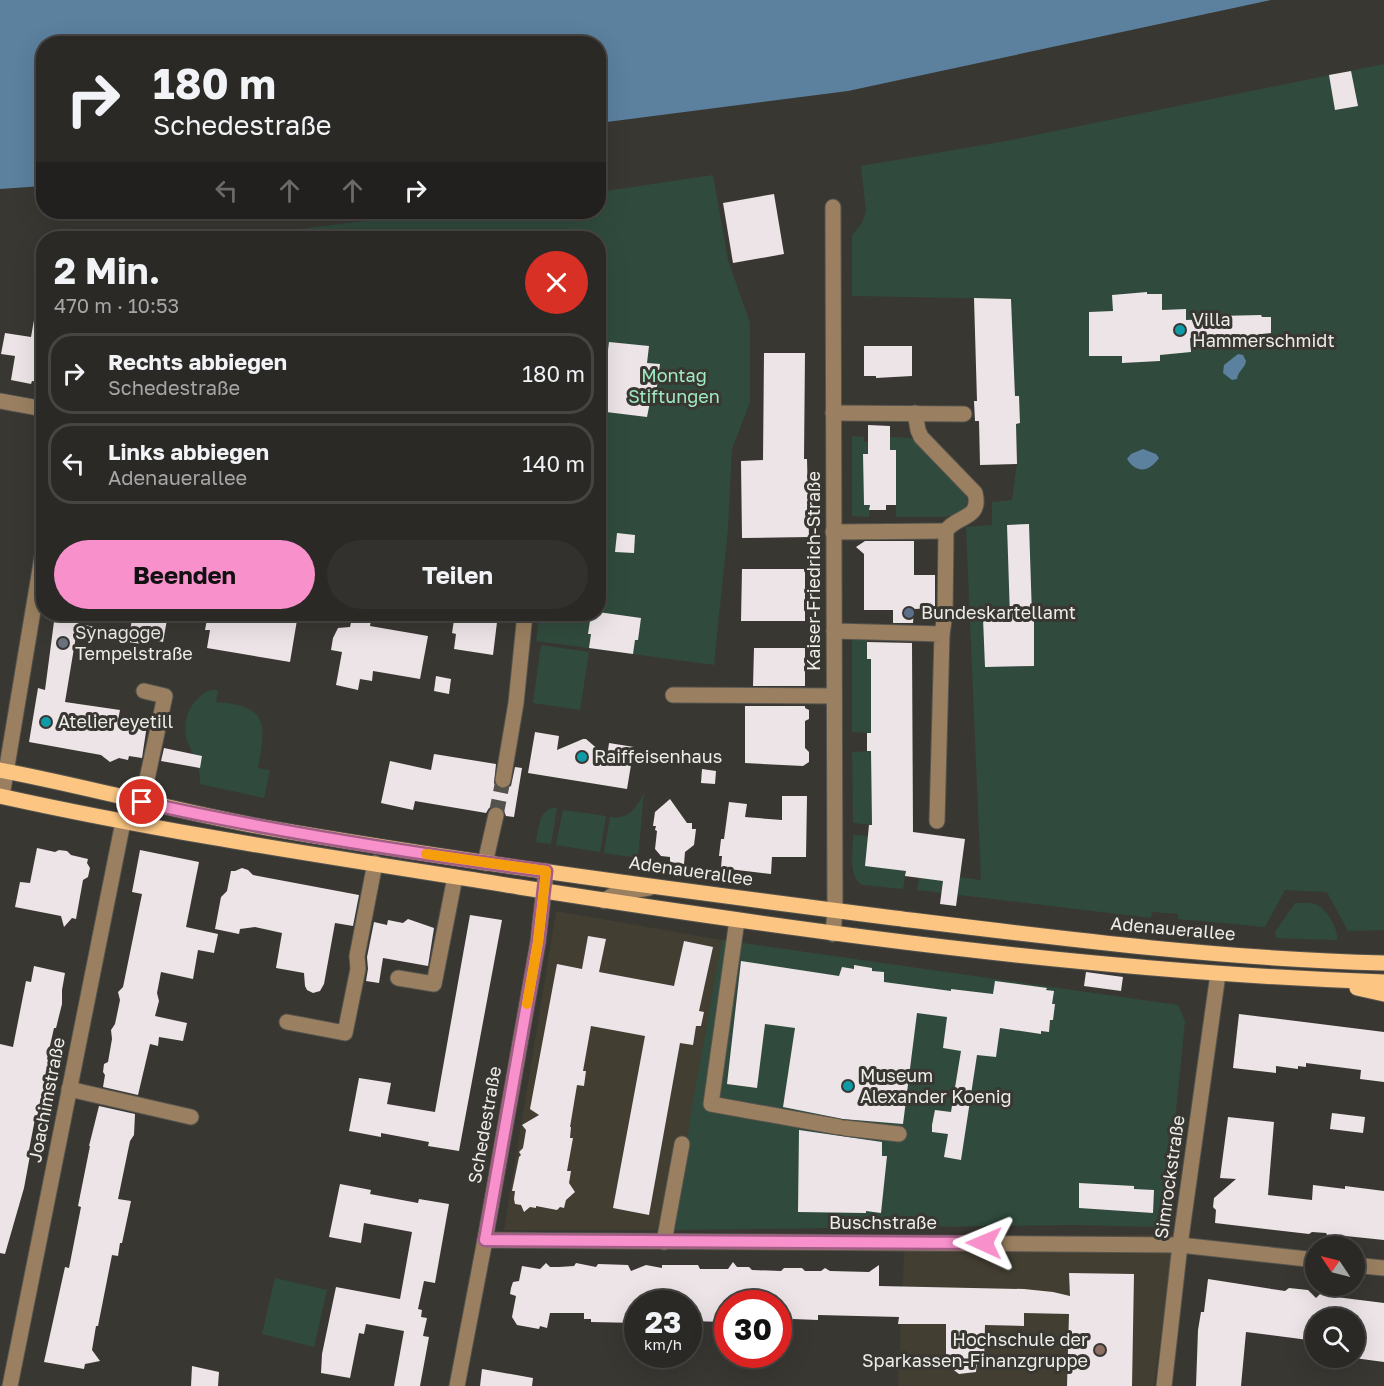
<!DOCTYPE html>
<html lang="de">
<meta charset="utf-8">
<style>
body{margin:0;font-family:"Golos Text",sans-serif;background:#33312e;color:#f1f3f6;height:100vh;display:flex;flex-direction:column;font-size:22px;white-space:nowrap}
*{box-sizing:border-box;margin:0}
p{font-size:20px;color:#a6a6a7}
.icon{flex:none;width:33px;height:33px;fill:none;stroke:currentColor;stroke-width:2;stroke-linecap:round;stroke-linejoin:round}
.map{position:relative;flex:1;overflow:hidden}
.panel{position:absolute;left:36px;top:231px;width:570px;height:390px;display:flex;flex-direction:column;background:#2b2926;border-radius:24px;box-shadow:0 6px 24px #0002,0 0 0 2px #474543}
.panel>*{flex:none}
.top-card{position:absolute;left:36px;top:36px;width:570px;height:183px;border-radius:24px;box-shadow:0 6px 24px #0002,0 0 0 2px #474543;background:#2b2926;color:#f1f3f6;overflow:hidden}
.needle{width:39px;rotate:305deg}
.fabs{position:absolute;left:1305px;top:1236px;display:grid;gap:12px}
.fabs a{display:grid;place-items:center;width:60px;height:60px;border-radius:50%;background:#2b2926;box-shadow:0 6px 24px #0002,0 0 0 2px #474543;font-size:30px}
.speed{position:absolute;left:624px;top:1290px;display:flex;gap:12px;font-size:30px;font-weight:700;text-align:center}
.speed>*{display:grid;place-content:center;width:78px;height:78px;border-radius:50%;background:#2b2926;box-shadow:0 6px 24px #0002,0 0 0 2px #474543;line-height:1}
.speed small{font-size:15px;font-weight:400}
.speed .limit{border:9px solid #d22;background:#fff;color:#111}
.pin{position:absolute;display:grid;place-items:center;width:51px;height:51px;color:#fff;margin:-26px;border:3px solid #fff;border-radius:50%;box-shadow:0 2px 6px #0007}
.me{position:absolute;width:66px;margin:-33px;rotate:271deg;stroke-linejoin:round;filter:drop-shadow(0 0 4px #0008)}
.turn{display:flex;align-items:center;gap:21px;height:126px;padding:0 18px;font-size:27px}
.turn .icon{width:78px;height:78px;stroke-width:2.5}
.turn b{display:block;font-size:42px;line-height:51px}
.lanes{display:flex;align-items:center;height:57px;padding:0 18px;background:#0003;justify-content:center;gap:30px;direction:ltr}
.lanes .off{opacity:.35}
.round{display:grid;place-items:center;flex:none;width:63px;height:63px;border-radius:32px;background:#33312e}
.summary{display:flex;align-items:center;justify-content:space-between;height:102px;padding:0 18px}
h1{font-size:36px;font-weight:700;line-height:45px}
.button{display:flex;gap:12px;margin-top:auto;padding:12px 18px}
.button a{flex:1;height:69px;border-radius:36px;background:#f890cc;color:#111;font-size:24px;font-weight:700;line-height:69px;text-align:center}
.button a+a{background:#33312e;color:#f1f3f6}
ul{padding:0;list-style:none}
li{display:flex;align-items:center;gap:18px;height:81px;margin:0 12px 9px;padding:0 6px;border:3px solid #474543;border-radius:24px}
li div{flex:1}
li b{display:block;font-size:22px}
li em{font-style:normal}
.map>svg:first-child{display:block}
.built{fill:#423e32}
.green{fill:#304b3d}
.water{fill:#5b819f}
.building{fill:#ede4e7}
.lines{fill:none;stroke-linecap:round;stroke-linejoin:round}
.minor-tunnel{stroke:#54524d;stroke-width:15;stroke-dasharray:15 8;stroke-linecap:butt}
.minor-casing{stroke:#56544f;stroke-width:17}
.major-casing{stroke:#56544f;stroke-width:17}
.minor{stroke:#9a8060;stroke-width:15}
.major{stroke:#fcc682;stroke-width:15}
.route-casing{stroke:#a15e85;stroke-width:15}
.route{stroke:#f890cc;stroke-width:10}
.slow{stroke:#f59e0b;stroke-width:10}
.culture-dot{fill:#0f9aa8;stroke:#393732;stroke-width:2}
.service-dot{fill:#5c6f8a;stroke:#393732;stroke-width:2}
.worship-dot{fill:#6b7280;stroke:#393732;stroke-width:2}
.education-dot{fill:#8d6e63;stroke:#393732;stroke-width:2}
.labels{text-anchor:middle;stroke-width:6;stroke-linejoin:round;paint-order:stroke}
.poi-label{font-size:18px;fill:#eeede9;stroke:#393732;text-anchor:start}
.park-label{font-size:18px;fill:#9febc3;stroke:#393732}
.street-label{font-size:18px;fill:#eeede9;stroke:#393732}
</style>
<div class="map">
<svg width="1384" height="1386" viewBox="0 0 1384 1386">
<rect width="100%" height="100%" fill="#393732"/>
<g class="built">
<polygon points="556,911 722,940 675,1230 504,1230"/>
<polygon points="1174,1234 1154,1386 898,1386 905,1238"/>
</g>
<g class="green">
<polygon points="1384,64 1384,930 1348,931 1327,892 1285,890 1265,927 1178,919 1178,914 1152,912 1151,918 917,890 920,872 981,880 966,527 992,525 992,502 1012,500 1017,464 1016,424 1020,423 1019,396 1015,396 1011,299 852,296 852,235 862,223 866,211 861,166 1006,141"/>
<polygon points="713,175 728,260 750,323 750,402 732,449 728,528 714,665 536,641 539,614 598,614 598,238 230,238 347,223 464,212 598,212 599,192"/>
<polygon points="852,436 864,437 864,442 890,442 890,437 911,438 943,472 966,493 967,503 964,508 957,513 944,517 896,517 896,450 875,450 875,454 863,455 864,505 869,505 869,517 852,516"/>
<polygon points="852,640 867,640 867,658 871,659 871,733 852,732"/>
<polygon points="541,645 589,652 580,710 533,703"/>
<path d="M211,690H218L216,702C269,706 266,723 258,768L270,770L264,798L200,784C201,767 193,756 187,740C181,720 192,697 211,690Z"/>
<polygon points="871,751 872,825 853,823 852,752"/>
<path d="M644,792L638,858L604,853L610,817C629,820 637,808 644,792Z"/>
<path d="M552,808H557L551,844L536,842C539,829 538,813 552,808Z"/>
<polygon points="563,810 606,816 600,852 556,845"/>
<path d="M853,835L868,836L906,871L903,889L862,885C848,877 853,850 853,835Z"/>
<path d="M1295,903C1301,903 1309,902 1315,904C1326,907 1339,930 1337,940L1276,938L1275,932Z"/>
<polygon points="722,940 1178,1005 1185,1021 1165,1221 1159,1227 1074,1225 675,1230 691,1113"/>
<polygon points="275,1278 327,1290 314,1347 262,1334"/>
</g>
<g class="water">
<polygon points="0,0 1271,0 848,91 599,123 598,44 44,44 43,186 0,189"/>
<path d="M1238,354L1243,355L1246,361C1245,368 1238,371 1237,379L1232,380L1223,373L1224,365Z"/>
<path d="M1143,449L1156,454L1159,458C1150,471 1137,475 1127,459L1131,454Z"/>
</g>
<g class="building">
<polygon points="1351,71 1358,106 1335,110 1329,75"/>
<polygon points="774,194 784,254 733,263 723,203"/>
<polygon points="1147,292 1147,294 1162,294 1162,310 1186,309 1186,320 1218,319 1218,316 1261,315 1262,317 1271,317 1271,333 1262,334 1262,336 1242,338 1190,338 1191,352 1160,355 1160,361 1122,363 1122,356 1089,356 1089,312 1113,311 1112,295"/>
<polygon points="974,298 1011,299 1015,396 1019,396 1020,423 1016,424 1017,464 980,465 979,421 975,421 974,401 977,401"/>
<polygon points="36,309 44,310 44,383 32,381 31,384 11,380 15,356 1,354 5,333 31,337"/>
<polygon points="609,342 649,346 647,363 660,364 656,393 653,393 652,402 650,402 647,417 598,411 598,357 607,358"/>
<polygon points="864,346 912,346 912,376 876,378 876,376 864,376"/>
<polygon points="764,353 805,353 804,459 807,459 809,537 742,538 741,461 763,460"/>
<polygon points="868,425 890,426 890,450 896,450 896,505 886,505 886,510 869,510 870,505 864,505 863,454 868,454"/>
<polygon points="1029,524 1032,616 1034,616 1034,666 985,667 983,618 1010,617 1007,525"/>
<polygon points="617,533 635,535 634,553 615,552"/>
<polygon points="865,541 914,541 914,575 935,575 935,608 914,609 913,623 893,623 893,610 864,610 864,554 856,547"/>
<polygon points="742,569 805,569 805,621 741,621"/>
<polygon points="598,612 641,618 638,640 635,640 633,654 589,648 591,634 588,634 591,614 598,614"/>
<polygon points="55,614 80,614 79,624 106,629 106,633 76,636 65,702 120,710 118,720 147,725 142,758 129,756 128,760 119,758 110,762 101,755 29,742 38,688 45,690"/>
<polygon points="133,614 168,614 163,642 143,638 142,644 128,642"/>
<polygon points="208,614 298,614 290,662 207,648 210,630 205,630"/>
<polygon points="353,614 372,614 370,626 428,636 420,679 373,671 372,681 360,679 358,690 336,685 342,652 331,650 333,638 338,628 350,627"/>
<polygon points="455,614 498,614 493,655 454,649 456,634 452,633"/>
<polygon points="867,642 912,643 913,832 965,839 956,906 940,904 943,881 905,876 906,871 865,866 869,825 872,825 871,751 867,751 867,733 871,733 871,659 867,659"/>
<polygon points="754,648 805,648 805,686 753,686"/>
<polygon points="436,676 451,679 449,694 434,691"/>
<polygon points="745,706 805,706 805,708 809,710 809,719 805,721 805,748 809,752 809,762 803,766 745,763"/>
<polygon points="535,732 559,736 557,750 583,739 586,739 607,757 609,743 634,747 627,789 528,773"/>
<polygon points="164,748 202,756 200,768 161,761"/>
<polygon points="434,754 496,764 494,783 497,788 502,790 511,786 515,767 522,768 514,817 506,816 503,808 498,805 489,808 486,813 415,801 413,810 381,803 390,761 431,770"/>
<polygon points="702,769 716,771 715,784 701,783"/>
<polygon points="782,796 807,796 806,857 772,857 771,874 721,868 722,856 719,856 721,839 724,839 729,802 747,804 745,817 782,820"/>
<polygon points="670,799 687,823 692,823 692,829 696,829 694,845 685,852 684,864 670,862 670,857 661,856 655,849 657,831 655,830 656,826 653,826 655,812"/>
<polygon points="37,848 55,852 59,850 67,851 71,855 88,859 87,863 90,868 88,877 83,880 76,919 72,918 64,927 61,916 15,907 20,882 30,883"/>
<polygon points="140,850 199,862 186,927 218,934 214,953 198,950 193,979 161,972 157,993 159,1001 155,1016 187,1023 183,1041 159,1037 158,1046 150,1044 138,1095 103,1087 105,1075 103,1072 104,1064 108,1062 112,1039 111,1030 115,1024 120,1000 118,992 123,987 142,894 132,892"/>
<polygon points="242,868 248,870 253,875 359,895 353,926 335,923 324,984 320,991 313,993 307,990 305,986 304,973 276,968 282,933 255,927 240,929 239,934 215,929 221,897 227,891 231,871 235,871"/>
<polygon points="470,915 502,920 459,1151 428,1146 429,1142 381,1133 381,1137 349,1131 359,1078 391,1083 387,1104 435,1112"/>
<polygon points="408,919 434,928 428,966 383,958 379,983 366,981 368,969 367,957 374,922 387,925 388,920 403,923"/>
<polygon points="588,936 606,939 599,972 674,986 684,941 713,947 699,1011 704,1012 701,1026 696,1026 693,1045 680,1043 649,1215 613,1208 645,1036 591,1026 583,1071 586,1071 584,1086 577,1085 570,1127 571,1127 570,1138 573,1138 567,1171 571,1171 569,1183 575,1192 566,1200 564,1208 560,1207 557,1210 536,1206 536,1208 530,1207 524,1212 521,1205 515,1204 514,1199 515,1191 512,1191 519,1157 521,1155 519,1152 523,1148 526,1130 522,1125 539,1115 530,1109 557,964 582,969"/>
<polygon points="741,961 839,976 842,967 854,969 854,965 872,968 872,971 884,972 884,982 951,991 951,989 993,994 995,981 1047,988 1046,990 1054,991 1052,1004 1055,1004 1053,1020 1050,1020 1049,1032 1041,1031 1041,1034 1000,1028 996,1057 977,1055 961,1160 944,1157 948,1134 932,1132 932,1125 935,1110 951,1112 961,1051 943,1048 947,1017 917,1013 903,1124 843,1119 783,1107 795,1028 765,1024 757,1088 727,1084"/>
<polygon points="34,966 65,973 62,990 62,1004 56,1028 54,1028 47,1059 49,1061 43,1097 37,1119 35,1119 29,1150 31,1150 24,1188 5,1254 0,1253 0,1044 13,1047 26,981 31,982"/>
<polygon points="1086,972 1123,977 1121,991 1084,986"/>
<polygon points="1239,1014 1384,1032 1384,1082 1360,1079 1361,1070 1306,1063 1306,1067 1298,1066 1298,1069 1276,1066 1276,1073 1233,1068"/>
<polygon points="99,1106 135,1114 134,1135 130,1141 118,1199 131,1201 122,1243 120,1243 118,1256 112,1255 98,1326 96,1326 92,1350 100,1361 85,1364 84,1369 44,1362 65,1267 69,1268 81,1207 78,1206 90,1146 89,1146"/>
<polygon points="1332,1113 1365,1117 1363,1133 1330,1129"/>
<polygon points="1228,1117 1274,1122 1268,1195 1312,1200 1313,1185 1345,1189 1345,1186 1384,1191 1384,1240 1336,1235 1331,1241 1326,1233 1312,1232 1309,1234 1215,1223 1216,1210 1213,1207 1214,1198 1236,1179 1220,1178"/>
<polygon points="799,1130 882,1142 882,1156 887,1156 881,1213 866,1211 866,1213 798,1212"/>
<polygon points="1079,1183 1134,1186 1134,1189 1154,1190 1153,1213 1079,1208"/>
<polygon points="340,1184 371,1190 370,1194 418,1203 419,1199 449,1204 435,1283 424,1281 418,1309 422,1310 421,1317 427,1318 423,1336 429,1337 420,1386 394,1386 404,1331 366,1324 364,1334 359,1333 350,1378 321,1373 322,1354 336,1287 400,1299 412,1232 364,1223 361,1243 329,1237"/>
<polygon points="733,1262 737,1267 749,1267 752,1270 781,1271 784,1268 802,1268 805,1271 821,1271 825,1268 830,1271 869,1272 879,1265 879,1286 1024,1289 1053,1292 1070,1296 1069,1273 1134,1274 1132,1386 1067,1386 1069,1314 1024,1313 1024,1326 985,1325 984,1362 977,1361 976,1372 959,1374 946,1364 946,1324 898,1324 899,1317 818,1315 818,1320 793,1319 792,1336 778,1336 778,1304 728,1304 728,1322 688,1321 688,1304 638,1304 638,1323 591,1322 591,1319 584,1319 584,1313 550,1313 547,1328 540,1326 539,1329 517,1325 512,1317 516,1296 510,1294 511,1288 513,1282 519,1281 522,1266 540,1269 546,1263 550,1267 559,1267 574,1266 576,1263 596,1267 598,1264 628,1265 631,1271 646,1265 662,1268 662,1265 698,1265 700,1269 728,1269"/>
<polygon points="1208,1279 1285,1291 1289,1288 1308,1290 1316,1298 1325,1289 1328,1296 1384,1303 1384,1362 1354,1358 1354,1318 1316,1318 1316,1341 1246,1332 1241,1386 1196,1386 1198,1330 1201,1312 1204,1312"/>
<polygon points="192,1366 219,1372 218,1386 191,1386"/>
<polygon points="482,1369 533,1378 532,1386 480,1386"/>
</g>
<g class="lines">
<polyline class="minor-tunnel" points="496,815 503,780"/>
<g class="minor-casing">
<g id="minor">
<polyline points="0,401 44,409"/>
<polyline points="833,413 964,414"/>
<path d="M915,413L918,430L921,437L975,493C982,520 956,515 946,531L945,614L942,634"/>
<polyline points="833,532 946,531"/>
<polyline points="834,631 942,634 937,821"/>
<polyline points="673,695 834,696"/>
<polyline points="503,780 516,703 525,614"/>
<polyline points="2,796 44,545"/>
<polyline points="142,802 165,696 144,691"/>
<polyline points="485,863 496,815"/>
<polyline points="604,901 616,893 649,888"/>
<polyline points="737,920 711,1104 839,1127"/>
<polyline points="833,934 835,910 833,207"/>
<polyline points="398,978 434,984 455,877"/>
<polyline points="287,1022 345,1033 358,969 357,956 375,863"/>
<polyline points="69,1089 191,1117"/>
<polyline points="845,1128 899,1134"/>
<polyline points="485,1240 1180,1245 1316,1260"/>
<polyline points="664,1242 682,1144"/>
<polyline points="1354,1265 1384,1268"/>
<polyline points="10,1386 123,822"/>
<polyline points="457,1386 485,1240 538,942 546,871"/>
<polyline points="1164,1386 1180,1245 1218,974"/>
</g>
</g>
<g class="major-casing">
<g id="major">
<path d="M0,770C90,787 178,812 268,828C476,864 685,891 894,918C1057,938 1220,959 1384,963"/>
<path d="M0,796C171,834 345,859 519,887C806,932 1094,972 1384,982"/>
<polyline points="1357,988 1384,994"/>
</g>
</g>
<use href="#minor" class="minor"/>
<use href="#major" class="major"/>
</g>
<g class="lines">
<g class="route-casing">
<path id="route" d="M142,802C275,832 411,853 546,871L538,942L485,1240L984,1243"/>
</g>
<use href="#route" class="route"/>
<polyline class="slow" points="426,854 546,871 538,942 527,1004"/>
</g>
<g class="culture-dot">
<circle cx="1180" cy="330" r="6"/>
<circle cx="46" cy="722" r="6"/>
<circle cx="582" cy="757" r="6"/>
<circle cx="848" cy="1086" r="6"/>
</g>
<circle class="service-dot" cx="909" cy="613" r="6"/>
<circle class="worship-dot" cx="63" cy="643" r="6"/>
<circle class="education-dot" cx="1100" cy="1350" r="6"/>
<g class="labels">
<g class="poi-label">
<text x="1192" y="326">Villa<tspan x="1192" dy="21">Hammerschmidt</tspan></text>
<text x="921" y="619">Bundeskartellamt</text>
<text x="75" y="639">Synagoge<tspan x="75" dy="21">Tempelstraße</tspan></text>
<text x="58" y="728">Atelier eyetill</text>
<text x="594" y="763">Raiffeisenhaus</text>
<text x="860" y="1082">Museum<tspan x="860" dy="21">Alexander Koenig</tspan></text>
<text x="1088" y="1346" text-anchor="end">Hochschule der<tspan x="1088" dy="21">Sparkassen-Finanzgruppe</tspan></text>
</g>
<g class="park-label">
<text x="674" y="382">Montag<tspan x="674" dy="21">Stiftungen</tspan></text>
</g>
<g class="street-label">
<text transform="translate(814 571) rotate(-90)" y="6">Kaiser-Friedrich-Straße</text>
<text transform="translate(691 871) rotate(8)" y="6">Adenauerallee</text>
<text transform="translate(1173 929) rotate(5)" y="6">Adenauerallee</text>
<text transform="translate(47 1100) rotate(-79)" y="6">Joachimstraße</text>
<text transform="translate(485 1125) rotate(-80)" y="6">Schedestraße</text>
<text transform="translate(1170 1177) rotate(-82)" y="6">Simrockstraße</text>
<text x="883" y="1229">Buschstraße</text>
</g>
</g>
</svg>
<div class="fabs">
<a><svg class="needle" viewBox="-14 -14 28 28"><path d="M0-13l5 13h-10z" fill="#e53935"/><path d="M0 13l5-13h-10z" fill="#a6a6a7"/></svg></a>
<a><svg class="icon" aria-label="search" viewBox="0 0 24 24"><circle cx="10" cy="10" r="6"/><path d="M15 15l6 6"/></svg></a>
</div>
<div class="speed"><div>23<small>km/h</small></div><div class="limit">30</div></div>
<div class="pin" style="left:142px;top:802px;background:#d93025"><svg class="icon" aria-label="arrive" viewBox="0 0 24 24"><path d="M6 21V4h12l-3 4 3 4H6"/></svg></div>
<svg class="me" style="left:984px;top:1243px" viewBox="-20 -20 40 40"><path d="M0-17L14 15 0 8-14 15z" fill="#f890cc" stroke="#fff" stroke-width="4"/></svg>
<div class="top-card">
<div class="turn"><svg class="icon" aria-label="right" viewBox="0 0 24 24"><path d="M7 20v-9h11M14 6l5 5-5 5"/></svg><div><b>180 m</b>Schedestraße</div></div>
<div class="lanes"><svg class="icon off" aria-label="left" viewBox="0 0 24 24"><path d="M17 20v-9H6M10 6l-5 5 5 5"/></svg><svg class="icon off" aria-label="ahead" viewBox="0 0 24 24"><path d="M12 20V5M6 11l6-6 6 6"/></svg><svg class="icon off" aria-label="ahead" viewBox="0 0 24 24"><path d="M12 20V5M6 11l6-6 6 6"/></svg><svg class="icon" aria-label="right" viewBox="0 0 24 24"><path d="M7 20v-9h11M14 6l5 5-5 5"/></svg></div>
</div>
<section class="panel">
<div class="summary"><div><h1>2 Min.</h1><p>470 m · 10:53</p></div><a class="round" style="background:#d93025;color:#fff"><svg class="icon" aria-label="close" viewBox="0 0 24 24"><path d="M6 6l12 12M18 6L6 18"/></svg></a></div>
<ul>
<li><svg class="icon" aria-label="right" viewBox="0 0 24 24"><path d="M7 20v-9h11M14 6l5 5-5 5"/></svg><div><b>Rechts abbiegen</b><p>Schedestraße</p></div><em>180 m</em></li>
<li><svg class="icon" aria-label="left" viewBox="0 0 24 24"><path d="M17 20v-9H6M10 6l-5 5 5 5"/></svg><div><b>Links abbiegen</b><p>Adenauerallee</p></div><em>140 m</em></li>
</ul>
<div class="button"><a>Beenden</a><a>Teilen</a></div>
</section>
</div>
